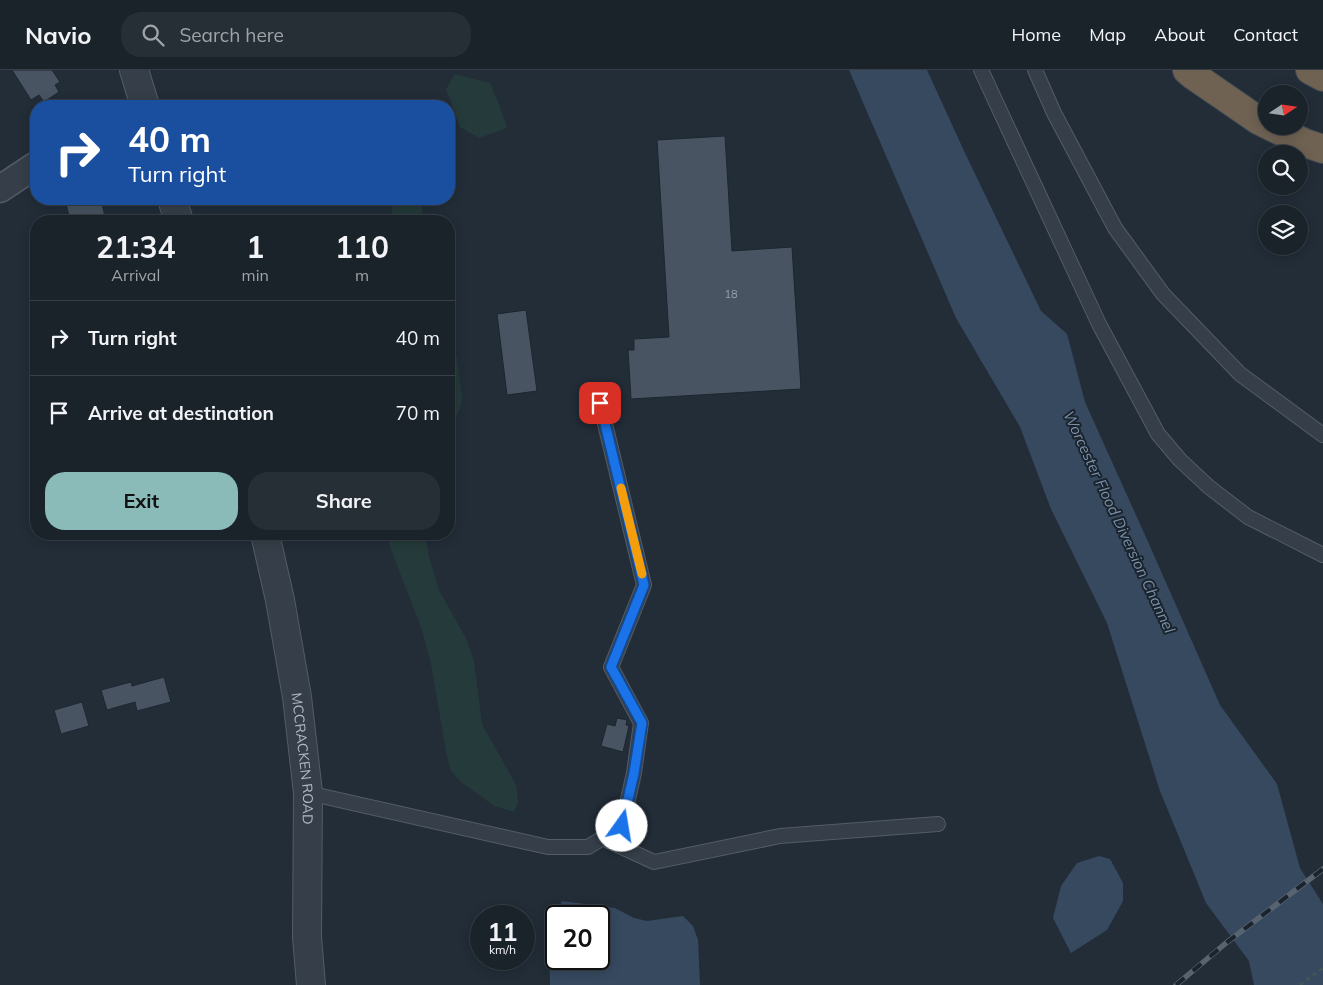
<!DOCTYPE html>
<style>
body{margin:0;font-family:Mulish,sans-serif;background:#272f36;color:#f1f3f6;height:100vh;display:flex;flex-direction:column;font-size:19px;white-space:nowrap}
*{box-sizing:border-box;margin:0}
p{font-size:16px;color:#9fa4a8}
.icon{flex:none;width:28px;height:28px;fill:none;stroke:currentColor;stroke-width:2;stroke-linecap:round;stroke-linejoin:round}
.map{position:relative;flex:1;overflow:hidden}
.side{position:absolute;left:30px;top:145px;width:425px;height:325px;display:flex;flex-direction:column;background:#1a222a;border-radius:20px;box-shadow:0 2px 12px #0003,0 0 0 1px #383f47}
.side>*{flex:none}
.guide{position:absolute;left:30px;top:30px;width:425px;height:105px;border-radius:20px;box-shadow:0 2px 12px #0003,0 0 0 1px #383f47;background:#1a4fa0;color:#fff;overflow:hidden}
.needle{width:32px;rotate:77deg}
.buttons{position:absolute;left:1258px;top:15px;display:grid;gap:10px}
.buttons a{display:grid;place-items:center;width:50px;height:50px;border-radius:50%;background:#1a222a;box-shadow:0 2px 12px #0003,0 0 0 1px #383f47;font-size:25px}
.speed{position:absolute;left:470px;top:835px;display:flex;gap:10px;font-size:25px;font-weight:700;text-align:center}
.speed>*{display:grid;place-content:center;width:65px;height:65px;border-radius:50%;background:#1a222a;box-shadow:0 2px 12px #0003,0 0 0 1px #383f47;line-height:1}
.speed small{font-size:12px;font-weight:400}
.speed .limit{border:2px solid #111;border-radius:8px;background:#fff;color:#111}
.pin{position:absolute;display:grid;place-items:center;width:42px;height:42px;color:#fff;margin:-21px;border-radius:10px;box-shadow:0 2px 8px #0006}
.me{position:absolute;width:55px;margin:-28px;rotate:13deg;stroke-linejoin:round;filter:drop-shadow(0 0 4px #0008)}
.turn{display:flex;align-items:center;gap:18px;height:105px;padding:0 15px;font-size:22px}
.turn .icon{width:65px;height:65px;stroke-width:2.5}
.turn b{display:block;font-size:35px;line-height:42px}
.eta{display:flex;justify-content:space-evenly;align-items:center;height:85px;text-align:center}
.eta b{font-size:30px;font-weight:700;line-height:35px}
.cta{display:flex;gap:10px;margin-top:auto;padding:10px 15px}
.cta a{flex:1;height:58px;border-radius:20px;background:#8bbbb9;color:#111;font-size:20px;font-weight:700;line-height:58px;text-align:center}
.cta a+a{background:#272f36;color:#f1f3f6}
ul{padding:0;list-style:none}
li{display:flex;align-items:center;gap:15px;height:75px;padding:0 15px;border-top:1px solid #383f47}
li div{flex:1}
li b{display:block;font-size:19px}
li em{font-style:normal}
header{display:flex;align-items:center;gap:30px;box-sizing:border-box;height:70px;padding:0 25px;background:#1a222a;border-bottom:1px solid #383f47}
header strong{font-size:24px}
nav{display:flex;gap:28px;margin-inline-start:auto;font-size:18px}
.search{width:350px;height:45px;background:#272f36;display:flex;align-items:center;gap:12px;box-sizing:border-box;padding:0 18px;border-radius:20px;color:#9fa4a8;font-size:19px}
.map>svg:first-child{display:block}
.green{fill:#253a3a}
.water{fill:#36495f;fill-rule:evenodd}
.building{fill:#485462;stroke:#1d2630}
.lines{fill:none;stroke-linecap:round;stroke-linejoin:round}
.service-casing{stroke:#535c67;stroke-width:16}
.minor-casing{stroke:#535c67;stroke-width:29}
.tertiary-casing{stroke:#535c67;stroke-width:30}
.motorway-casing{stroke:#404954;stroke-width:30}
.path{stroke:#425557;stroke-width:3;stroke-dasharray:4 4;stroke-linecap:butt}
.service{stroke:#363f49;stroke-width:14}
.minor{stroke:#363f49;stroke-width:26}
.tertiary{stroke:#363f49;stroke-width:28}
.motorway{stroke:#6f6253;stroke-width:28}
.rail-casing{stroke:#586370;stroke-width:5.5}
.rail{stroke:#1b242d;stroke-width:4;stroke-dasharray:11;stroke-linecap:butt}
.route-casing{stroke:#114b97;stroke-width:12}
.route{stroke:#1a73e8;stroke-width:9}
.slow{stroke:#f59e0b;stroke-width:9}
.labels{text-anchor:middle;stroke-width:4;stroke-linejoin:round;paint-order:stroke}
.number-label{font-size:11px;fill:#96a0ac}
.street-label{font-size:14px;fill:#b0b9c5;stroke:#1b242d}
.water-label{font-size:15px;font-style:italic;fill:#7a91ac;stroke:#1b242d}
</style>
<header>
<strong>Navio</strong>
<div class="search"><svg class="icon" aria-label="search" viewBox="0 0 24 24"><circle cx="10" cy="10" r="6"/><path d="M15 15l6 6"/></svg>Search here</div>
<nav><a>Home</a><a>Map</a><a>About</a><a>Contact</a></nav>
</header>
<div class="map">
<svg width="1323" height="915" viewBox="0 0 1323 915">
<rect width="100%" height="100%" fill="#222d38"/>
<g class="green">
<polygon points="455,4 490,13 499,34 507,58 479,68 460,57 446,19"/>
<polygon points="396,129 422,129 422,151 391,151 393,134"/>
<polygon points="449,273 457,288 462,329 460,339 449,359"/>
<polygon points="387,464 425,464 429,487 439,520 466,568 474,591 482,654 516,715 518,732 514,742 494,736 461,712 451,701 447,687 431,594 422,560 390,477"/>
</g>
<g class="water">
<polygon points="849,0 927,0 965,83 1041,241 1067,264 1085,332 1149,474 1220,635 1277,714 1300,798 1323,834 1323,915 1254,915 1249,891 1206,833 1160,721 1107,553 1051,439 1020,357 956,248"/>
<polygon points="1099,786 1110,789 1123,813 1123,831 1107,860 1071,883 1053,848 1061,816 1077,793"/>
<path d="M562,831L615,838L634,848L647,851L683,846L693,856L698,870L700,915H550L549,864ZM556,846H599V889H556Z"/>
</g>
<g class="building">
<polygon points="12,0 52,0 60,12 55,15 59,22 44,32 39,25 31,30"/>
<polygon points="725,66 732,181 792,177 801,319 631,329 628,280 634,280 634,269 669,267 657,70"/>
<polygon points="65,129 101,129 106,151 70,151"/>
<polygon points="526,240 537,321 507,325 497,244"/>
<polygon points="164,607 171,632 137,641 135,632 107,640 101,620 131,612 132,616"/>
<polygon points="82,632 89,656 61,664 54,640"/>
<polygon points="617,648 627,650 626,655 629,656 623,682 601,676 607,654 615,656"/>
</g>
<g class="lines">
<g class="service-casing">
<g id="service">
<polyline points="981,0 1099,254 1158,364 1180,390 1209,417 1248,447 1323,485"/>
<polyline points="1035,0 1054,43 1115,158 1163,224 1240,304 1323,365"/>
<polyline points="308,723 548,777 588,777 622,756 634,703 641,653 611,597 644,515 600,333"/>
<polyline points="602,768 654,792 780,766 938,754"/>
</g>
</g>
<g class="minor-casing">
<polyline id="minor" points="0,119 36,95"/>
</g>
<g class="tertiary-casing">
<g id="tertiary">
<polyline points="134,0 145,36"/>
<polyline points="172,129 179,151"/>
<path id="s1" d="M265,464L280,530L297,627L308,723L307,867L311,915"/>
</g>
</g>
<g class="motorway-casing">
<g id="motorway">
<polyline points="1187,0 1194,6 1258,50 1266,54"/>
<polyline points="1310,0 1323,7"/>
<polyline points="1270,56 1305,73 1323,79"/>
</g>
</g>
<polyline class="path" points="1300,915 1323,898"/>
<use href="#service" class="service"/>
<use href="#minor" class="minor"/>
<use href="#tertiary" class="tertiary"/>
<use href="#motorway" class="motorway"/>
<g class="rail-casing">
<polyline id="rail" points="1176,915 1226,873 1323,799"/>
</g>
<use href="#rail" class="rail"/>
</g>
<g class="lines">
<g class="route-casing">
<polyline id="route" points="600,333 644,515 611,597 642,653 634,703 622,756"/>
</g>
<use href="#route" class="route"/>
<polyline class="slow" points="621,418 642,504"/>
</g>
<g class="labels">
<g class="number-label">
<text x="731" y="228">18</text>
</g>
<g class="street-label">
<text dy="5" stroke="none"><textPath href="#s1" startOffset="228">MCCRACKEN ROAD</textPath></text>
</g>
<g class="water-label">
<text transform="translate(1119 452) rotate(65)" y="5">Worcester Flood Diversion Channel</text>
</g>
</g>
</svg>
<div class="buttons">
<a><svg class="needle" viewBox="-14 -14 28 28"><path d="M0-13l5 13h-10z" fill="#e53935"/><path d="M0 13l5-13h-10z" fill="#9fa4a8"/></svg></a>
<a><svg class="icon" aria-label="search" viewBox="0 0 24 24"><circle cx="10" cy="10" r="6"/><path d="M15 15l6 6"/></svg></a>
<a><svg class="icon" aria-label="layers" viewBox="0 0 24 24"><path d="M12 4l9 5-9 5-9-5zM3 14l9 5 9-5"/></svg></a>
</div>
<div class="speed"><div>11<small>km/h</small></div><div class="limit">20</div></div>
<div class="pin" style="left:600px;top:333px;background:#d93025"><svg class="icon" aria-label="arrive" viewBox="0 0 24 24"><path d="M6 21V4h12l-3 4 3 4H6"/></svg></div>
<svg class="me" style="left:622px;top:756px" viewBox="-20 -20 40 40"><circle r="19" fill="#fff"/><path d="M0-13L10 11 0 6-10 11z" fill="#1a73e8"/></svg>
<div class="guide">
<div class="turn"><svg class="icon" aria-label="right" viewBox="0 0 24 24"><path d="M7 20v-9h11M14 6l5 5-5 5"/></svg><div><b>40 m</b>Turn right</div></div>
</div>
<section class="side">
<div class="eta">
<div><b>21:34</b><p>Arrival</p></div>
<div><b>1</b><p>min</p></div>
<div><b>110</b><p>m</p></div>
</div>
<ul>
<li><svg class="icon" aria-label="right" viewBox="0 0 24 24"><path d="M7 20v-9h11M14 6l5 5-5 5"/></svg><div><b>Turn right</b></div><em>40 m</em></li>
<li><svg class="icon" aria-label="arrive" viewBox="0 0 24 24"><path d="M6 21V4h12l-3 4 3 4H6"/></svg><div><b>Arrive at destination</b></div><em>70 m</em></li>
</ul>
<div class="cta"><a>Exit</a><a>Share</a></div>
</section>
</div>
